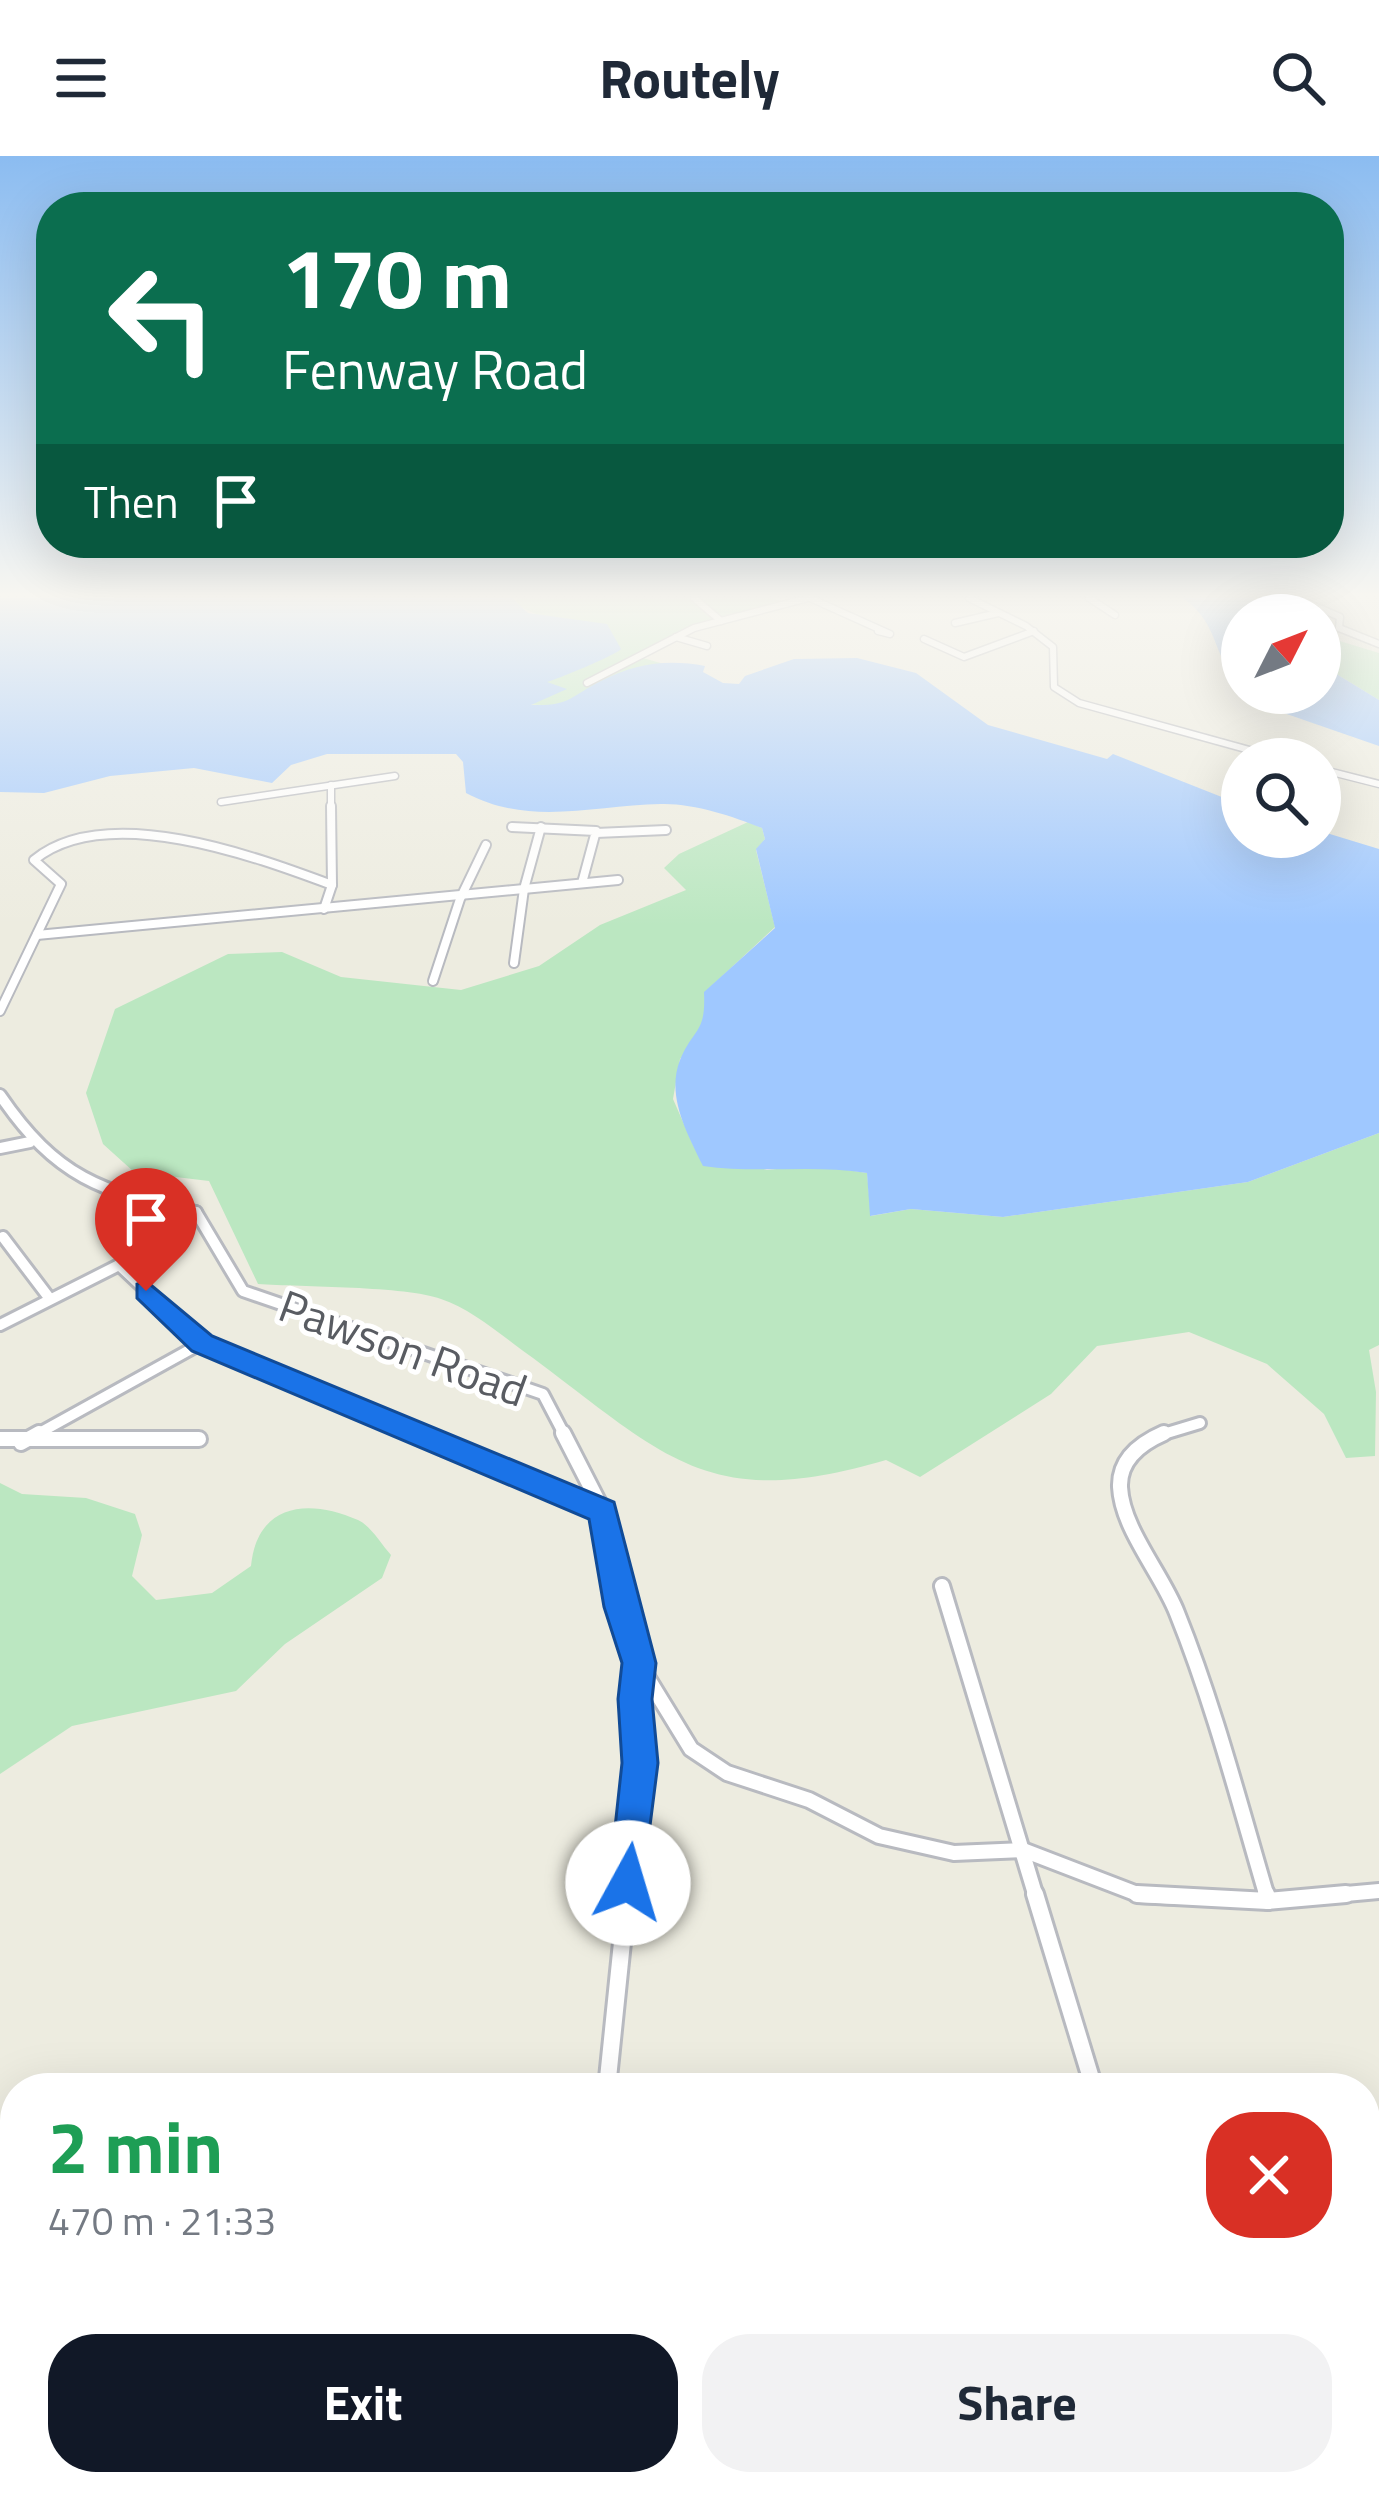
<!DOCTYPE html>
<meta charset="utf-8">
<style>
body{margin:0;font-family:"Titillium Web",sans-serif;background:#f2f2f3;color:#1f2937;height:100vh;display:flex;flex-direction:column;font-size:45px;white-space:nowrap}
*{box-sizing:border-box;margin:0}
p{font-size:39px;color:#747a83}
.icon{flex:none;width:66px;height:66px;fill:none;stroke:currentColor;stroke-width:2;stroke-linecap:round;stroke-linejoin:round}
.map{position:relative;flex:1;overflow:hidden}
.side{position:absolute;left:0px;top:1917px;width:1380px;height:423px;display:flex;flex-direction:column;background:#fff;border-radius:48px 48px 0 0;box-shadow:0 12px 48px #0002}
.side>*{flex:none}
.top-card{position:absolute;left:36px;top:36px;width:1308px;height:366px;border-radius:48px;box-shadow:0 12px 48px #0002;background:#0b6e4f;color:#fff;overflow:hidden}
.needle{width:78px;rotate:48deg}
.controls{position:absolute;left:1221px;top:438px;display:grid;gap:24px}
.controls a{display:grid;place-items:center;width:120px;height:120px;border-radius:50%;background:#fff;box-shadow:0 12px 48px #0002;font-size:60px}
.pin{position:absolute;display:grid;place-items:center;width:102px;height:102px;color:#fff;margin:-123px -51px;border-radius:50% 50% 50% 0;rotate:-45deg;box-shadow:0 0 12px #0007}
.pin .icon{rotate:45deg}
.me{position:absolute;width:132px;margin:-66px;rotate:6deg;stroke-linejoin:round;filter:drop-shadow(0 0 9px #0008)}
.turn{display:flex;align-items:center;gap:42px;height:252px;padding:0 48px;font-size:54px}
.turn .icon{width:156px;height:156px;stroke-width:2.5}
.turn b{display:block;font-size:84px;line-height:102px}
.then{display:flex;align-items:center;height:114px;padding:0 48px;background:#0003;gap:24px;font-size:45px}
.round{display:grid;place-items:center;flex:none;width:126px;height:126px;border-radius:48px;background:#f2f2f3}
.summary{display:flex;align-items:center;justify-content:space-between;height:204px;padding:0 48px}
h1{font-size:72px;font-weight:700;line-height:90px;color:#1e9e55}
.action{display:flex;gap:24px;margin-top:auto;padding:24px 48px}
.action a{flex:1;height:138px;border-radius:48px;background:#111827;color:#fff;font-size:48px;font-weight:700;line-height:138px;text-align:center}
.action a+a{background:#f2f2f3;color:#1f2937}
header{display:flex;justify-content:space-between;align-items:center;height:156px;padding:0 48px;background:#fff;font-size:54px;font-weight:700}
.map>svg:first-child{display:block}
.green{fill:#bbe7c1}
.water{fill:#9fc8ff}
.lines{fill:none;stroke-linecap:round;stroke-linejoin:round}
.minor-far4-casing{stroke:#b8bac0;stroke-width:9}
.minor-far3-casing{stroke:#b8bac0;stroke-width:12}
.minor-far2-casing{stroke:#b8bac0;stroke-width:16}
.minor-far1-casing{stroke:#b8bac0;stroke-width:20}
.minor-casing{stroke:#b8bac0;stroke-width:22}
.minor-far4{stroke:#fff;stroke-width:6}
.minor-far3{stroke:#fff;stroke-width:8}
.minor-far2{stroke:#fff;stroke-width:10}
.minor-far1{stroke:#fff;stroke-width:14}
.minor{stroke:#fff;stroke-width:16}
.route{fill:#1a73e8;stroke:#114b97;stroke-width:3}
.labels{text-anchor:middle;stroke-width:10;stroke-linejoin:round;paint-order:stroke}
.street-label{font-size:45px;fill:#595c62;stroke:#fff}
</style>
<header><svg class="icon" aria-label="menu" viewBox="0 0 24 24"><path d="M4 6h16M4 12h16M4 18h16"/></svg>Routely<svg class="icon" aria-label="search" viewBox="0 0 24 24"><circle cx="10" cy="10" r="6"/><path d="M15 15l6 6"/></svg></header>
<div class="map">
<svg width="1379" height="2339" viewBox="0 0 1379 2339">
<rect width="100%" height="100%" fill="#edece0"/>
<g class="green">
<polygon points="523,442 773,442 782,446 697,469 620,508 627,511 643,502 664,508 564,550 519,548 542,531 536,458 509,446"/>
<polygon points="1320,479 1379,497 1379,544 1320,508"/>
<path d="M748,666L762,672L765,683L756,694L775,771L705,836L706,869L680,903L673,943L694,991L767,1014L814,1009L867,1017L871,1060L911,1053L1003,1061L1248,1026L1379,977V1189L1369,1194L1376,1236L1375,1300L1346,1302L1324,1258L1267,1208L1189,1176L1097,1190L1051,1238L920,1321L886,1304C710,1356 668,1303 533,1202C506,1183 472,1153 441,1143C406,1130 301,1131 258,1128L209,1025L134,1016L103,988L86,937L115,853L228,798L282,796L341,821L461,834L539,810L600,769L686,734L664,712L679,698Z"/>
<path d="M0,1327L22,1338L86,1342L135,1358L142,1379L132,1420L156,1444L212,1437L251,1410C257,1349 306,1341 358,1364C371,1370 381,1388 391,1399L382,1422L285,1488L236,1535L72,1570L0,1618Z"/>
</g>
<g class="water">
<path d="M0,442H512L528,457L607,468L621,493C616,499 558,523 547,526L567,533L531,549C571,550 569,541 601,525C635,507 669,503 705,510L703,516L723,527L739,528L745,520L794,503L857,502L916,517L988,569L1107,603L1113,598L1242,649V681H1320V675L1379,693V977L1248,1026L1003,1061L911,1053L870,1060L867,1017C811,1008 758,1018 703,1010C687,977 666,940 680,904C694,871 706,878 704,836L775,772L756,693L765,683L762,672C732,660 693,647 661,648C594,649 530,671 466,637L463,606L456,598H327L291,609L272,627L194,612L110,620L44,637L0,636Z"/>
<path d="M1183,442H1253L1265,459H1242V532C1210,498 1221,469 1183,442Z"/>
<polygon points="1320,508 1379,544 1379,590 1269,552 1247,537 1320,537"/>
</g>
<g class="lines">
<g class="minor-far4-casing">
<g id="minor-far4">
<polyline points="694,442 721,465"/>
<polyline points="810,442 890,478 878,475"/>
<polyline points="969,442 1026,470 1053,491 1054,531 1079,547 1282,603"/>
<polyline points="1089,442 1115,459"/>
<polyline points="1296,442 1340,461 1339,472 1379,488"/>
<polyline points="955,467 998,457"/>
<polyline points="676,481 707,490"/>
<polyline points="924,483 964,501 1034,475"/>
<polyline points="587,527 694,472 808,442"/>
<polyline points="1320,613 1379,628"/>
<polyline points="331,629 331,653"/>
<polyline points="221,646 395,620"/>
</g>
</g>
<g class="minor-far3-casing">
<g id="minor-far3">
<polyline points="512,671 596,675 582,727"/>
<polyline points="596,677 666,674"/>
<polyline points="324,753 332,729 331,650"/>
<polyline points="37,779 618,724"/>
<polyline points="514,807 524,733 541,671"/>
<polyline points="433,825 460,743 486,689"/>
<path d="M0,855L61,728L34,704C106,645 254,700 332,729"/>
</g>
</g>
<g class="minor-far2-casing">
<g id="minor-far2">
<path d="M0,939C56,1021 101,1037 196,1056L243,1135L543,1238L565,1280"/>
<polyline points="0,992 30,986"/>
<polyline points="3,1081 50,1143"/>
<polyline points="119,1109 202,1187 424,1280"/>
<polyline points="0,1169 119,1109 196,1056"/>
<polyline points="34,1280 202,1187"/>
<polyline points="1157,1280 1200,1267"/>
</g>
</g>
<g class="minor-far1-casing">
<g id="minor-far1">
<polyline points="417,1277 603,1355"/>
<polyline points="563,1277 603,1355 621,1451 639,1507 640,1607 626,1741"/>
<path d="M1164,1277C1141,1287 1119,1303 1120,1331C1122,1373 1162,1418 1177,1457C1214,1549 1239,1646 1267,1741"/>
<polyline points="0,1283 199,1283"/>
<polyline points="21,1287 39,1277"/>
<polyline points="942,1430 1036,1741"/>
<polyline points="639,1508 691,1593 727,1617 809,1644 879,1680 954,1697 1023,1694 1140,1739 1182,1741"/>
<polyline points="1313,1741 1379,1735"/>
</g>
</g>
<g class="minor-casing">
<g id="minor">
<polyline points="1035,1738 1094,1932"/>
<polyline points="1137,1738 1268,1745 1346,1738"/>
<polyline points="1266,1738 1268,1745"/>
<polyline points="607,1932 627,1738"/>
<polyline points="0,2012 15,2014"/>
<polyline points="1365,2229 1379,2217"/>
<polyline points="573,2325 573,2339"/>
<polyline points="1211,2325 1215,2339"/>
<polyline points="180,2339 182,2325"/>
<polyline points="1245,2339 1260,2325"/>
</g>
</g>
<use href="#minor-far4" class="minor-far4"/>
<use href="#minor-far3" class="minor-far3"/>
<use href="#minor-far2" class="minor-far2"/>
<use href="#minor-far1" class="minor-far1"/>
<use href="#minor" class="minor"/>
</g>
<linearGradient id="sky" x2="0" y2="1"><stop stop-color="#8bbcf1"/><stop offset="0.57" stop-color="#f7f6f1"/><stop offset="1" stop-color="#f7f6f1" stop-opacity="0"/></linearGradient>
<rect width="1379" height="770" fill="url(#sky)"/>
<polygon class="route" points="146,1125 212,1180 614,1346 656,1507 652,1543 658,1607 641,1740 628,1746 614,1740 609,1727 622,1607 618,1543 622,1507 604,1451 589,1363 192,1195 137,1142 137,1128"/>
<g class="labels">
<g class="street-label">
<text transform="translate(403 1192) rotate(20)" y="16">Pawson Road</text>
</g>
</g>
</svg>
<div class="controls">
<a><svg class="needle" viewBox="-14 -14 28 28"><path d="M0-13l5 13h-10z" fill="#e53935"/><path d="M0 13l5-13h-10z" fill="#747a83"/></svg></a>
<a><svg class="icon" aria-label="search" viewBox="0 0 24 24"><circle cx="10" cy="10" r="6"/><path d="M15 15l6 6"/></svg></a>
</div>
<div class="pin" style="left:146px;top:1135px;background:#d93025"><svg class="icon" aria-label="arrive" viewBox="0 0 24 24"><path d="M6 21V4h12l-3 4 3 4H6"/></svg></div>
<svg class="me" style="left:628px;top:1727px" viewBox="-20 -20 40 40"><circle r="19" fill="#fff"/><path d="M0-13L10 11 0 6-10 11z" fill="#1a73e8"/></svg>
<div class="top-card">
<div class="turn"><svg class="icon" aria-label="left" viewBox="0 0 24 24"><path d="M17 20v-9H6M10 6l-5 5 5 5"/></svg><div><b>170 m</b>Fenway Road</div></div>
<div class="then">Then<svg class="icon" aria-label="arrive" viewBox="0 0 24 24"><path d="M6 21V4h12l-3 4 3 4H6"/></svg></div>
</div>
<section class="side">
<div class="summary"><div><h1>2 min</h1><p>470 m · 21:33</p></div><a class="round" style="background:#d93025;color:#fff"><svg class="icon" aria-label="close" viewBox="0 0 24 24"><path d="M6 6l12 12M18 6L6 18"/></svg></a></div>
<div class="action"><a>Exit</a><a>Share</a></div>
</section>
</div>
